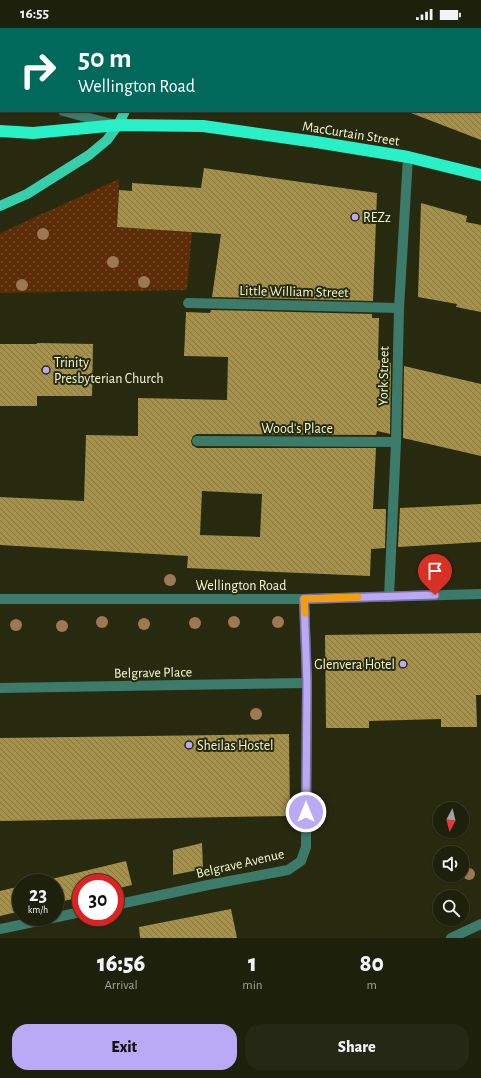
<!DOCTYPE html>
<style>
body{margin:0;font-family:"Alegreya Sans",sans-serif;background:#252814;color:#f1f3f6;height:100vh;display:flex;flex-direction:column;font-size:15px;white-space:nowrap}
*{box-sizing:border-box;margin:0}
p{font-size:13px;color:#a0a39d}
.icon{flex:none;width:22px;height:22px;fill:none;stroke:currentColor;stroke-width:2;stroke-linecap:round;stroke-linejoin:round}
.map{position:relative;height:910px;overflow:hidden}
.details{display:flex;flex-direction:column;background:#1d200b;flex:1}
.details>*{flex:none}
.top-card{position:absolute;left:0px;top:0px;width:481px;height:84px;box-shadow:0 1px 3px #0004,0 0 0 1px #3b3e2c;background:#00695c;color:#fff;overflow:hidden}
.needle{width:26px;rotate:187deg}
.tools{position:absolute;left:433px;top:774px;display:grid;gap:8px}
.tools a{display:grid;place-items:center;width:36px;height:36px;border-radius:50%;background:#1d200b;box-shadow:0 1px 3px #0004,0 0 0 1px #3b3e2c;font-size:20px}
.speed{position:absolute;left:12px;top:846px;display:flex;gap:8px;font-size:20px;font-weight:700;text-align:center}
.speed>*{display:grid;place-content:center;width:52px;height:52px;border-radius:50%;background:#1d200b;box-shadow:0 1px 3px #0004,0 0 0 1px #3b3e2c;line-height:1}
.speed small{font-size:10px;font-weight:400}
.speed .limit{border:6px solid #d22;background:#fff;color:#111}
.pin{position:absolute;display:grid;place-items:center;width:34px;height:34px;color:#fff;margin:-41px -17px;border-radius:50% 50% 50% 0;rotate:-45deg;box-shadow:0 0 4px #0007}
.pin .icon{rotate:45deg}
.me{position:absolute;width:44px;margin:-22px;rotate:0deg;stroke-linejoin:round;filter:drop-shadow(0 0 3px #0008)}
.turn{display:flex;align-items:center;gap:14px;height:84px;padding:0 12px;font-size:18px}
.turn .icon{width:52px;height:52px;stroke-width:2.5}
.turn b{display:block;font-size:28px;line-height:34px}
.eta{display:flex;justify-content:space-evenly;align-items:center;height:68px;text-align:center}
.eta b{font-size:24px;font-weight:800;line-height:28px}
.button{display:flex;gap:8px;margin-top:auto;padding:8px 12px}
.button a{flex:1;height:46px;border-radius:16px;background:#baaaf6;color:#111;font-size:16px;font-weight:800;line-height:46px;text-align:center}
.button a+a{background:#252814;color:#f1f3f6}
.status{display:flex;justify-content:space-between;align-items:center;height:28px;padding:0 20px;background:#1d200b;direction:ltr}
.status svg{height:11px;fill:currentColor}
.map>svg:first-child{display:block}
.grass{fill:url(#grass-dots)}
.building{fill:url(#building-back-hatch);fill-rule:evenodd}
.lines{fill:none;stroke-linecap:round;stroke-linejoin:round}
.minor{stroke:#3c7b6a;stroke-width:10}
.major{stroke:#36cfac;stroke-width:10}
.highway{stroke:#28f1c7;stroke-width:12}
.tree{fill:#9d7852}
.route-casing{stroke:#796ea0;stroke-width:10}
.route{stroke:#baaaf6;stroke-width:7}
.slow{stroke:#f59e0b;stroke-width:7}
.poi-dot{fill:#baaaf6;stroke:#272a0f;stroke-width:1.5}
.labels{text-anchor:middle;stroke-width:4;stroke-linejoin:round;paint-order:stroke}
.street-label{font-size:14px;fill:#f4fad0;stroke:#272a0f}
.poi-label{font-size:14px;fill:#f4fad0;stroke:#272a0f;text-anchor:start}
</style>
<div class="status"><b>16:55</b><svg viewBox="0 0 49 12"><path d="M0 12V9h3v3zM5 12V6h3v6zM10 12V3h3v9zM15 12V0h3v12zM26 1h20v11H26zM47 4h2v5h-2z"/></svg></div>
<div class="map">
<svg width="481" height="910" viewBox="0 0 481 910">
<defs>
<pattern id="grass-dots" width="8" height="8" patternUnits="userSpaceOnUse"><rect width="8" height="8" fill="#5b2c05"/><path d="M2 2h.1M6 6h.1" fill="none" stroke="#734c28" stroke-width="1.8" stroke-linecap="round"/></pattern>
<pattern id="building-back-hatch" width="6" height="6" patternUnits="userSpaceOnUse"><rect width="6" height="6" fill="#a79147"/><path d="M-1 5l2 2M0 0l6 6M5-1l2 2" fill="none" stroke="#867844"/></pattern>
</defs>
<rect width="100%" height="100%" fill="#272a0f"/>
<polygon class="grass" points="119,151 117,199 192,204 187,262 0,265 0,205"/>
<g class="building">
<polygon points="411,83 481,83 481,112 411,85"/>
<polygon points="204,140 377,165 373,273 212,269 221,206 117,199 119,162 132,163 132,155 201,160"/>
<polygon points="421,175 467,188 466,194 481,197 481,284 456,279 457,276 418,269"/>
<path d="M211,282L372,286V290H379L378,332L391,335L390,406L377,403L376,407L197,406L193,408L191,413L192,417L197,420H376L373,481H386L385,520L371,521L370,548L187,540L188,528L0,517V469L84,473L86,407L138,408V370L227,372L228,329L184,328L186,284L210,285ZM202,463L262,466L260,509L200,507Z"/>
<polygon points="37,315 93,316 92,368 37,368 37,378 0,378 0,316 37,316"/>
<polygon points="404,338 481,356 481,428 403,410"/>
<polygon points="481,476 481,514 398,519 400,480"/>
<polygon points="481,605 481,667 476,667 477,699 441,699 441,691 369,693 369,700 326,700 325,607"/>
<polygon points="289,706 290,788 0,793 0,710"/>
<polygon points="202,815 203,841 173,847 173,822"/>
<polygon points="126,833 132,857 115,861 115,855 81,855 81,869 55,875 55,855 35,855"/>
<polygon points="21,858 21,883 0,888 0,863"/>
<polygon points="231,881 237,910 140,910 139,899"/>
</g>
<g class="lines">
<g class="minor">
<polyline points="0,70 1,70"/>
<polyline points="63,83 112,96"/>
<polyline points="188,275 399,280"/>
<polyline points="197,413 396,414"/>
<polyline points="389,569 396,414 399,280 408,129"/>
<polyline points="0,571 304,571 481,566"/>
<polyline points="0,660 307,655"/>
<polyline points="115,877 208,857 288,842 301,833 306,819 307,655 304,571"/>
<polyline points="0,901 81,884"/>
<polyline points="451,910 481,896"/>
</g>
<g class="major">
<polyline points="148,1 148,0"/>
<polyline points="0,178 27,166 89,127 107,112 118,97 125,83"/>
</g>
<polyline class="highway" points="0,103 33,105 118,97 203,98 316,114 408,129 481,147"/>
</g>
<g class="tree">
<circle cx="43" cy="206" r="6"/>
<circle cx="113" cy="234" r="6"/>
<circle cx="144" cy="254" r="6"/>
<circle cx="22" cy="257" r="6"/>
<circle cx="442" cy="537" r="6"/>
<circle cx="170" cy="552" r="6"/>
<circle cx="102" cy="594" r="6"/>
<circle cx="234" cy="594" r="6"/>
<circle cx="278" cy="594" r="6"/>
<circle cx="195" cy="595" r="6"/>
<circle cx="144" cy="596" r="6"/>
<circle cx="16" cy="597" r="6"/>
<circle cx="62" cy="598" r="6"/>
<circle cx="256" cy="686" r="6"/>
<circle cx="469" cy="846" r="6"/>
</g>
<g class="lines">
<g class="route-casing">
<polyline id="route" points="306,784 307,655 304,571 435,567"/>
</g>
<use href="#route" class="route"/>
<polyline class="slow" points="305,585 304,571 358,569"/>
</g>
<g class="poi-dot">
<circle cx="355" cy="189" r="4"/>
<circle cx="46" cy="342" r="4"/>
<circle cx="403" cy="636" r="4"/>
<circle cx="189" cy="717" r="4"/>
</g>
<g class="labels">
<g class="street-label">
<text transform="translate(351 105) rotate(9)" y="5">MacCurtain Street</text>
<text transform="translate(294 263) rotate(1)" y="5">Little William Street</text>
<text transform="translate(383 348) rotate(-89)" y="5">York Street</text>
<text x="297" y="405">Wood's Place</text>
<text x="241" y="562">Wellington Road</text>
<text transform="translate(153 644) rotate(-1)" y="5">Belgrave Place</text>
<text transform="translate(240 835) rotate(-13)" y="5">Belgrave Avenue</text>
</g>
<g class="poi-label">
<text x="363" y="194">REZz</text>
<text x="54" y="339">Trinity<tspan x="54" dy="16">Presbyterian Church</tspan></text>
<text x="395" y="641" text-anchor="end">Glenvera Hotel</text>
<text x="197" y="722">Sheilas Hostel</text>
</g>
</g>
</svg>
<div class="tools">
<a><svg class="needle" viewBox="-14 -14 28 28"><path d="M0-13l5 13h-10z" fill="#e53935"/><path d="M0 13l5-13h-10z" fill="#a0a39d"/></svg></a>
<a><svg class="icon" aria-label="sound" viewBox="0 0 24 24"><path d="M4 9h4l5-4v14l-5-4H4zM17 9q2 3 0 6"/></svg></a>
<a><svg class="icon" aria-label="search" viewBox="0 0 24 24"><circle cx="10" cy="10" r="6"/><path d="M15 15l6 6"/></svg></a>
</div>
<div class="speed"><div>23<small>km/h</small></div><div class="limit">30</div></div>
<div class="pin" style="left:435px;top:567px;background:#d93025"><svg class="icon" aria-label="arrive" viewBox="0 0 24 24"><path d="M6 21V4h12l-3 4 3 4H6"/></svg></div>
<svg class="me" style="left:306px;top:784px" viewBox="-20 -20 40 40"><circle r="17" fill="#baaaf6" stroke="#fff" stroke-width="3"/><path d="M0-11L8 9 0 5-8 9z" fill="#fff"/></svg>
<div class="top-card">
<div class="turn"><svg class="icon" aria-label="right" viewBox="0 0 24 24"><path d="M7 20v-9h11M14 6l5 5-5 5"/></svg><div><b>50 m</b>Wellington Road</div></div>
</div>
</div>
<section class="details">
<div class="eta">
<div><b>16:56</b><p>Arrival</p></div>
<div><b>1</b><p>min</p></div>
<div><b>80</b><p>m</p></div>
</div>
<div class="button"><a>Exit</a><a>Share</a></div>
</section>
